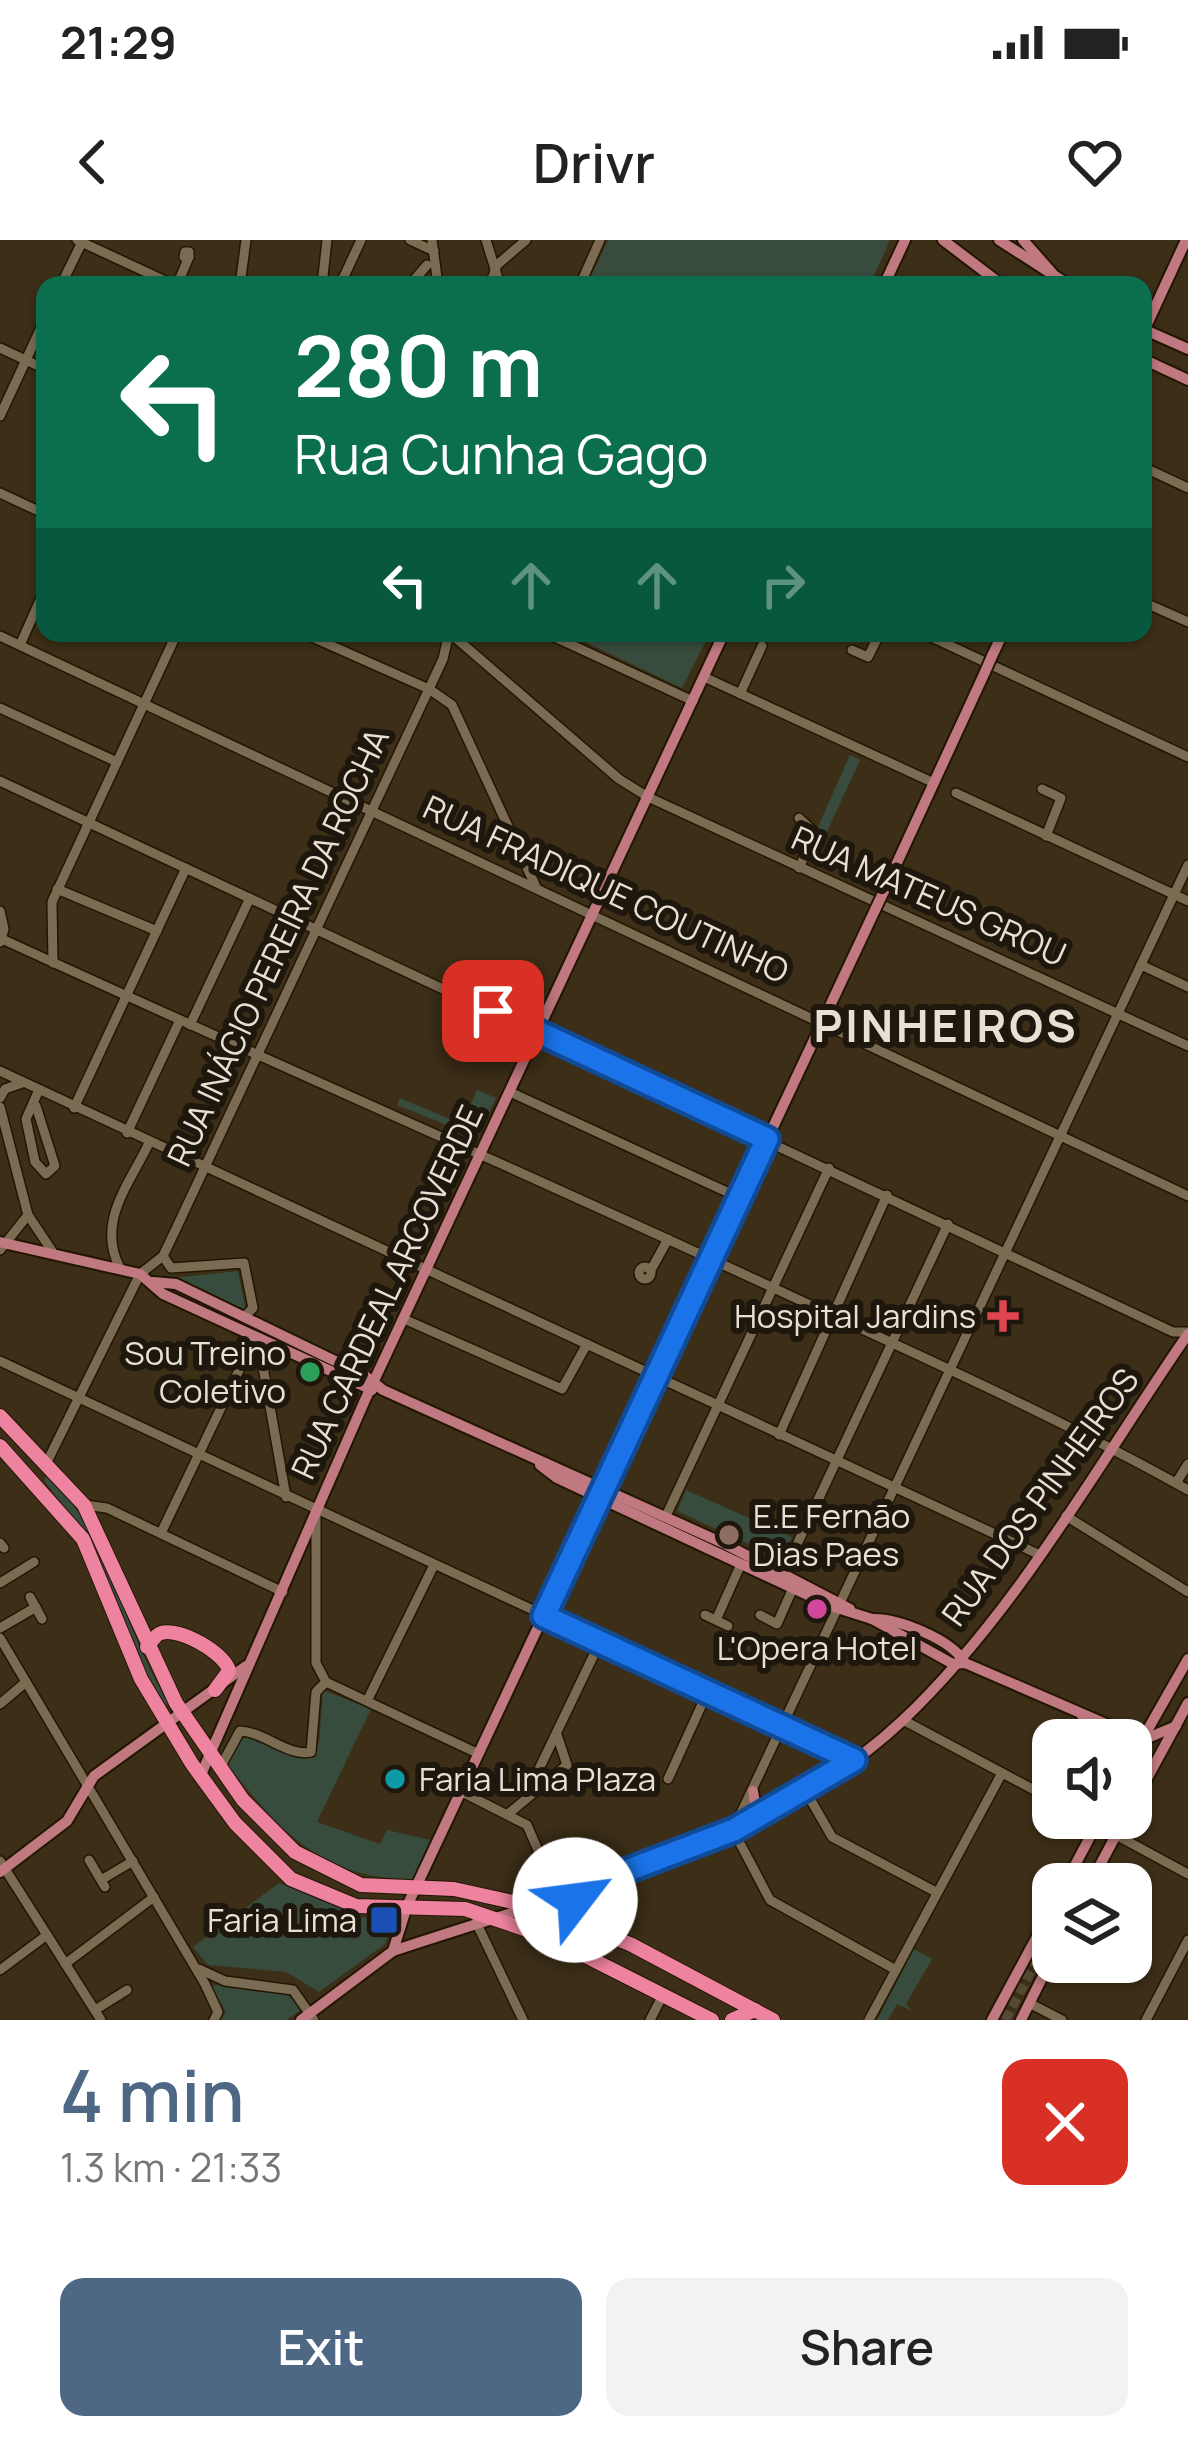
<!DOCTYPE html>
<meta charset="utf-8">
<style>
body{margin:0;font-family:Manrope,sans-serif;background:#f2f2f2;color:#222;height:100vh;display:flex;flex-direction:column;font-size:45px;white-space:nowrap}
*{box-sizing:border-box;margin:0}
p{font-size:39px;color:#767676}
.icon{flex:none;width:66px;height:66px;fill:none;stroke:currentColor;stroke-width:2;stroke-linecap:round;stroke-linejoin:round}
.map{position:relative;height:1780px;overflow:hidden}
.drawer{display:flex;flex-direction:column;background:#fff;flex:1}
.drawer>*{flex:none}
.guide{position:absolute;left:36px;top:36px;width:1116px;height:366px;border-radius:24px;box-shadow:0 3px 9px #0004;background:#0b6e4f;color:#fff;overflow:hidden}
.controls{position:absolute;left:1032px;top:1479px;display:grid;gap:24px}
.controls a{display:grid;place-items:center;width:120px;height:120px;border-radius:24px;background:#fff;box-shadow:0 3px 9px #0004;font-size:60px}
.pin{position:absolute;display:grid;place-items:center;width:102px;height:102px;color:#fff;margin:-51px;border-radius:24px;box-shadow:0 6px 18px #0006}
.me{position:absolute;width:132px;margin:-66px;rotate:60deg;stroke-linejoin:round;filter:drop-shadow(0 0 9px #0008)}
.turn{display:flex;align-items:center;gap:42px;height:252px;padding:0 60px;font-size:54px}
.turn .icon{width:156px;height:156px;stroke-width:2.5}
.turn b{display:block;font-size:84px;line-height:102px}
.lanes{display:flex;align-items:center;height:114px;padding:0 60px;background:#0003;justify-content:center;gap:60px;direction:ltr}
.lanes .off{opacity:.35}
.round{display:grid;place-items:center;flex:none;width:126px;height:126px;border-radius:24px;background:#f2f2f2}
.headline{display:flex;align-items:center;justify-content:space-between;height:204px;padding:0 60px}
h1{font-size:72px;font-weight:600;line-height:90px;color:#4e6784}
.cta{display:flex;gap:24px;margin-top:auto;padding:24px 60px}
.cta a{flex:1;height:138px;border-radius:24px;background:#4e6784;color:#fff;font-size:48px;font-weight:600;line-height:138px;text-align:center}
.cta a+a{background:#f2f2f2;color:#222}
.status{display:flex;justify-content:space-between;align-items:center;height:84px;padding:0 60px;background:#fff;direction:ltr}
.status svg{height:33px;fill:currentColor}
header{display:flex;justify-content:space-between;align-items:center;height:156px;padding:0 60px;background:#fff;font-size:54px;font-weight:600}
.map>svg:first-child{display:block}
.green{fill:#384c3e}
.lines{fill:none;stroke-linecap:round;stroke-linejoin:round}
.major-tunnel{stroke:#564933;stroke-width:10;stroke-dasharray:10 5;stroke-linecap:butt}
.minor-casing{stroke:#231601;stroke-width:12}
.major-casing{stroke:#231601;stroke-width:14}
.highway-casing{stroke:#231601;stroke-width:16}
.minor{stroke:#7b6b53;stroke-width:9}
.major{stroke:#c07981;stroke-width:10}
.highway{stroke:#ee839f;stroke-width:14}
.major-bridge-casing{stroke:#231601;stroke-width:14;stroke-linecap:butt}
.major-bridge{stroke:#c07981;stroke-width:10}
.route-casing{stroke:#114b97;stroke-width:30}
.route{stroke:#1a73e8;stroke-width:21}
.health-dot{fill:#e0444e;stroke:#1e170d;stroke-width:4.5}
.leisure-dot{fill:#2e9e5b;stroke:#1e170d;stroke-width:4.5}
.education-dot{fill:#8d6e63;stroke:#1e170d;stroke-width:4.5}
.hotel-dot{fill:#d1479c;stroke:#1e170d;stroke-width:4.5}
.culture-dot{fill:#0f9aa8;stroke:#1e170d;stroke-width:4.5}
.transit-dot{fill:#1a4fb4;stroke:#1e170d;stroke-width:4.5}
.labels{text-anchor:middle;stroke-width:12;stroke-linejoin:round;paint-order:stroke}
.street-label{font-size:33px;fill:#e9e0d3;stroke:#1e170d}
.poi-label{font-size:33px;fill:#e9e0d3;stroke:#1e170d;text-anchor:end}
.district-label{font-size:45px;font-weight:bold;letter-spacing:3px;fill:#e9e0d3;stroke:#1e170d}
</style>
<div class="status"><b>21:29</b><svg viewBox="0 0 49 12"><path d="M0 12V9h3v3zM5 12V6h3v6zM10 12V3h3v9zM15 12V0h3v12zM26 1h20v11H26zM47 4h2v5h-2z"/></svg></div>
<header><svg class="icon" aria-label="back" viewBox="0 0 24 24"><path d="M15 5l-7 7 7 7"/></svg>Drivr<svg class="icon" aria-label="heart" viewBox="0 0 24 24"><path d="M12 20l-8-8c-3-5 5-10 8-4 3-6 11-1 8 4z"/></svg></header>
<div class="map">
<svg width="1188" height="1780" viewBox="0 0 1188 1780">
<rect width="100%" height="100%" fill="#3c2e17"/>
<g class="green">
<polygon points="608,0 890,0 870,45 587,45"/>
<polygon points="566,393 710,393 682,448"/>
<polygon points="850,515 860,520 813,622 804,618"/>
<polygon points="477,850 496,858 477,897 397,865 400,858 462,884"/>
<polygon points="238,1031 246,1072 173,1038"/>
<path d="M50,1235C110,1302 123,1388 168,1463L160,1468L93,1306L44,1240Z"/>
<polygon points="686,1250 792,1297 782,1319 677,1271"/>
<path d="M323,1450L371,1469L317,1582L380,1604L387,1590L431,1600L414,1639C322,1640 280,1591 226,1523L236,1496L247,1492L292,1516L311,1518L319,1502Z"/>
<polygon points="279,1643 360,1677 395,1681 385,1704 319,1752 286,1732 208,1725 193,1707"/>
<polygon points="914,1709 932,1719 906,1764 912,1771 897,1764 888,1780 877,1780"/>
<polygon points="210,1745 278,1748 304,1768 286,1780 218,1780 226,1772"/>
</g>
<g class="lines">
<polyline class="major-tunnel" points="1005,1780 1053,1689"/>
<g class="minor-casing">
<g id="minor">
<polyline points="77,0 174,45"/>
<polyline points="410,0 434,11"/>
<polyline points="432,0 438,45"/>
<polyline points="486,0 500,45"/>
<polygon points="185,12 189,12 189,17 184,17"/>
<polyline points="61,45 83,0"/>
<polyline points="177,45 189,17"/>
<polyline points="240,45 246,0"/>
<polyline points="322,45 327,0"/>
<polyline points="340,45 361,0"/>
<polyline points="410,45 427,25"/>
<polyline points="490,45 497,25 526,0"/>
<polyline points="580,45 600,0"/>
<polyline points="0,108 45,129"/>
<polyline points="0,176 45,79"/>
<polyline points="1143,227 1188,248"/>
<polyline points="0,253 45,274"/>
<polyline points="1143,362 1188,382"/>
<polyline points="303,393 429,449 452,465 536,647"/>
<polyline points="450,393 619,539 648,557 1188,806"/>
<polyline points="546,393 693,461"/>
<polyline points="923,393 1188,517"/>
<polyline points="0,396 1188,956"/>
<polyline points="20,405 45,349"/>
<polyline points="852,410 868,417 880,393"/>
<polyline points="704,437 934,543"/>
<polyline points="740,454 762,406"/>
<polyline points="0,468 117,522"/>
<polyline points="0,541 1173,1092 1188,1092"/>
<polyline points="1042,549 1061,558 1046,596"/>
<polyline points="956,553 1188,661"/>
<polyline points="799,628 815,593 799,578"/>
<polyline points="57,649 157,691"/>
<polyline points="0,671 4,689 0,702"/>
<path d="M2,699C261,818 522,931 780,1051C917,1115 1056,1176 1188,1250"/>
<polyline points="53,723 52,662 177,393"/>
<polyline points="1141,725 1188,747"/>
<polyline points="190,785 250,658"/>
<polyline points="0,831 1040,1315"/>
<polyline points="510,852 740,958"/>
<polyline points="0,858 5,849 22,843"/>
<polyline points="36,866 55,926 46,934 35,922 26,879 38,852"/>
<polyline points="0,867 28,975 52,1011"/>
<polyline points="74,868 186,628"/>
<polyline points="127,893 180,780"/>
<polyline points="0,1010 28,975"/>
<polyline points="163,1016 171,1028 244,1023 253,1068 244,1077"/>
<circle cx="645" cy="1033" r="6"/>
<path d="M120,1028C96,982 129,945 149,903"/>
<polyline points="651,1030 668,999"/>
<polyline points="404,1079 562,1149 587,1104"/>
<polyline points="273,1105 265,1112 263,1127 286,1257"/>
<polyline points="0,1121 854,1520"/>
<polyline points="779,1195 887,955"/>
<polyline points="46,1224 140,1034 163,1016 175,991 443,419 449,393"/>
<polyline points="1176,1243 1188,1224"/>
<polyline points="84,1265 107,1268 283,1352"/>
<polyline points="316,1276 316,1423 326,1442"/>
<polyline points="666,1276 829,928"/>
<polyline points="1066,1276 1188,1352"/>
<polyline points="161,1293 255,1097"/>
<polyline points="0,1303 4,1308"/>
<polyline points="784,1332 948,984"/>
<polyline points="0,1343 34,1322"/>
<polyline points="30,1357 42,1379"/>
<polyline points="705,1375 728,1386"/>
<polyline points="760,1375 777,1384 793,1348"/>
<polyline points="716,1380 741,1324"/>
<polyline points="0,1388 36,1367"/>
<polyline points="0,1398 205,1744 218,1772 214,1780"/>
<polyline points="326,1442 479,1514"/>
<polyline points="367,1461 434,1325"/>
<polyline points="0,1464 26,1442"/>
<polyline points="903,1480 1053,1560"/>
<path d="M221,1526L240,1491C265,1492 288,1517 311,1512L316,1452L326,1442"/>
<polyline points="668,1539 708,1451"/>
<polyline points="805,1550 832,1597 936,1652"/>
<polyline points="462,1552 527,1585 558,1656"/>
<polyline points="527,1554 600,1402"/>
<polyline points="508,1574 567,1525 557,1495"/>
<polyline points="1116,1595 1188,1634"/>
<polyline points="89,1620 105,1647"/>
<polyline points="0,1621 101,1780"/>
<polyline points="101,1640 133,1621"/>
<polyline points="476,1682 523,1780"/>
<polyline points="65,1724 154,1657"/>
<polyline points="199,1729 225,1741 293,1750 314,1780"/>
<polyline points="0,1730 47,1695"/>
<polyline points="896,1730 770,1660 733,1590 1188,625"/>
<polyline points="1029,1763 1062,1780"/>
<polyline points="95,1770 127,1750"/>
<polyline points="650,1780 664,1753"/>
<polyline points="869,1780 1002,1533"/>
<polyline points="1146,1780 1188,1700"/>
</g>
</g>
<g class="major-casing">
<g id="major">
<polyline points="943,0 1002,45"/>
<polyline points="999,0 1069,45"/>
<polyline points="1023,0 1053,34"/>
<polyline points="884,45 905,0"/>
<polyline points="1143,89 1188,109"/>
<polyline points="1143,93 1186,0"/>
<polyline points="1143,119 1188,140"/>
<polyline points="992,416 1003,393"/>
<polyline points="884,651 985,432"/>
<polyline points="0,1002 140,1034 163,1054 372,1150"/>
<polyline points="153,1042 176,1044 364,1135 383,1150 725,1304 850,1369"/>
<polyline points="540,1225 557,1238 831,1366 872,1379 953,1424 965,1423 1143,1500 1176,1486"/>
<path d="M872,1379C898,1378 949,1399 963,1420"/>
<polyline points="1082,1476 1115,1500"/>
<polyline points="1131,1519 1188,1419"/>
<polyline points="200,1537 365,1160 724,393"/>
<polyline points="753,1551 755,1563 766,1571"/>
<polyline points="1131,1568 1188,1463"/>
<polyline points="0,1632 67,1581 94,1536 246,1426"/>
<polyline points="1065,1644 1100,1578"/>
<polyline points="1090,1644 1125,1578"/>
<path d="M393,1711C560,1655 772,1604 902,1481C1018,1371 1098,1224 1188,1094"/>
<polyline points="301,1780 393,1711 407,1666 875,670"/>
<polyline points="992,1780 1053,1667"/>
<polyline points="1021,1780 1053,1716"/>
</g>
</g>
<g class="highway-casing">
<g id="highway">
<polyline points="0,1176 84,1265 176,1463 243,1560 295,1612 361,1645 454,1649 531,1666 630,1704 773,1780"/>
<polyline points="0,1206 83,1299 141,1439 192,1524 235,1583 291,1639 356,1666 465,1669 548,1697 712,1780"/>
<path d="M147,1407C150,1404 156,1394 161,1393C180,1387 226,1414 229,1431L215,1450"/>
<polyline points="576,1650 578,1670 596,1687"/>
<polyline points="732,1780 755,1770"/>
</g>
</g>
<use href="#minor" class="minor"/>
<use href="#major" class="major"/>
<use href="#highway" class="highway"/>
<g class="major-bridge-casing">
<g id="major-bridge">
<polyline points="985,432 992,416"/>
<polyline points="875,670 884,651"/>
</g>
</g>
<use href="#major-bridge" class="major-bridge"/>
</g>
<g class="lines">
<g class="route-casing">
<polyline id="route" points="493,771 767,899 544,1376 854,1520 734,1590 576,1650 575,1660"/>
</g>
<use href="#route" class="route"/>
</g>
<path class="health-dot" d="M997 1058h12v12h12v12h-12v12h-12v-12h-12v-12h12z"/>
<circle class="leisure-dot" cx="310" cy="1132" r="12"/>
<circle class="education-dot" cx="729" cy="1295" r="12"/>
<circle class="hotel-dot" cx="817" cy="1369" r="12"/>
<circle class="culture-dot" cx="395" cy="1539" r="12"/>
<rect class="transit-dot" x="369" y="1665" width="30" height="30" rx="6"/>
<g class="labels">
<g class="street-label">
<text transform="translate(606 649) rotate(25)" y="12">RUA FRADIQUE COUTINHO</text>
<text transform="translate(929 656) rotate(24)" y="12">RUA MATEUS GROU</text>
<text transform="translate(278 707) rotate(-65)" y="12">RUA INÁCIO PEREIRA DA ROCHA</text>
<text transform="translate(387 1052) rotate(-65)" y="12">RUA CARDEAL ARCOVERDE</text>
<text transform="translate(1040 1257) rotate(-54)" y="12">RUA DOS PINHEIROS</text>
</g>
<g class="poi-label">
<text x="976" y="1088">Hospital Jardins</text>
<text x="286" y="1125">Sou Treino<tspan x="286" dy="38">Coletivo</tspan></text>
<text x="753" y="1288" text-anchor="start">E.E Fernão<tspan x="753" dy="38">Dias Paes</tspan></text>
<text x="817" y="1420" text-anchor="middle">L'Opera Hotel</text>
<text x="419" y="1551" text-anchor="start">Faria Lima Plaza</text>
<text x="357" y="1692">Faria Lima</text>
</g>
<g class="district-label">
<text x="946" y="802">PINHEIROS</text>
</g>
</g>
</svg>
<div class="controls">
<a><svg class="icon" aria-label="sound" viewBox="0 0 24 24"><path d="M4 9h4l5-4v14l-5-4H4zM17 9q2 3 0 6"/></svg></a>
<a><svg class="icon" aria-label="layers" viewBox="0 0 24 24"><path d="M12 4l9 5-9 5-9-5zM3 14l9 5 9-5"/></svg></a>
</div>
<div class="pin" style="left:493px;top:771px;background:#d93025"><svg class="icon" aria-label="arrive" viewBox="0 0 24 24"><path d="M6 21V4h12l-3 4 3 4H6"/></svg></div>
<svg class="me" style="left:575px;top:1660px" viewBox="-20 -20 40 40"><circle r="19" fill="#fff"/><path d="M0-13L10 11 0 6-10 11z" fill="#1a73e8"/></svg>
<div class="guide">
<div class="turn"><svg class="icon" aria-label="left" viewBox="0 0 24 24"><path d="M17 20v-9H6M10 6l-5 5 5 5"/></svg><div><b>280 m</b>Rua Cunha Gago</div></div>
<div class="lanes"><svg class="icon" aria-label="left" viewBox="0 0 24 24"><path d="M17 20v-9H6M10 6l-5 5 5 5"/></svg><svg class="icon off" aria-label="ahead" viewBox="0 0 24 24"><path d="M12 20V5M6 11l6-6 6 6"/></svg><svg class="icon off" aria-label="ahead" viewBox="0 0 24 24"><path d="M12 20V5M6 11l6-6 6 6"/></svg><svg class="icon off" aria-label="right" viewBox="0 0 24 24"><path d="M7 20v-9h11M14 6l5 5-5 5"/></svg></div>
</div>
</div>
<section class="drawer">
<div class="headline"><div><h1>4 min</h1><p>1.3 km · 21:33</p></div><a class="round" style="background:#d93025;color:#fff"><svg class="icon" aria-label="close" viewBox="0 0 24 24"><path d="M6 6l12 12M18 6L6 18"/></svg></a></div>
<div class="cta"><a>Exit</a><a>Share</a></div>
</section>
